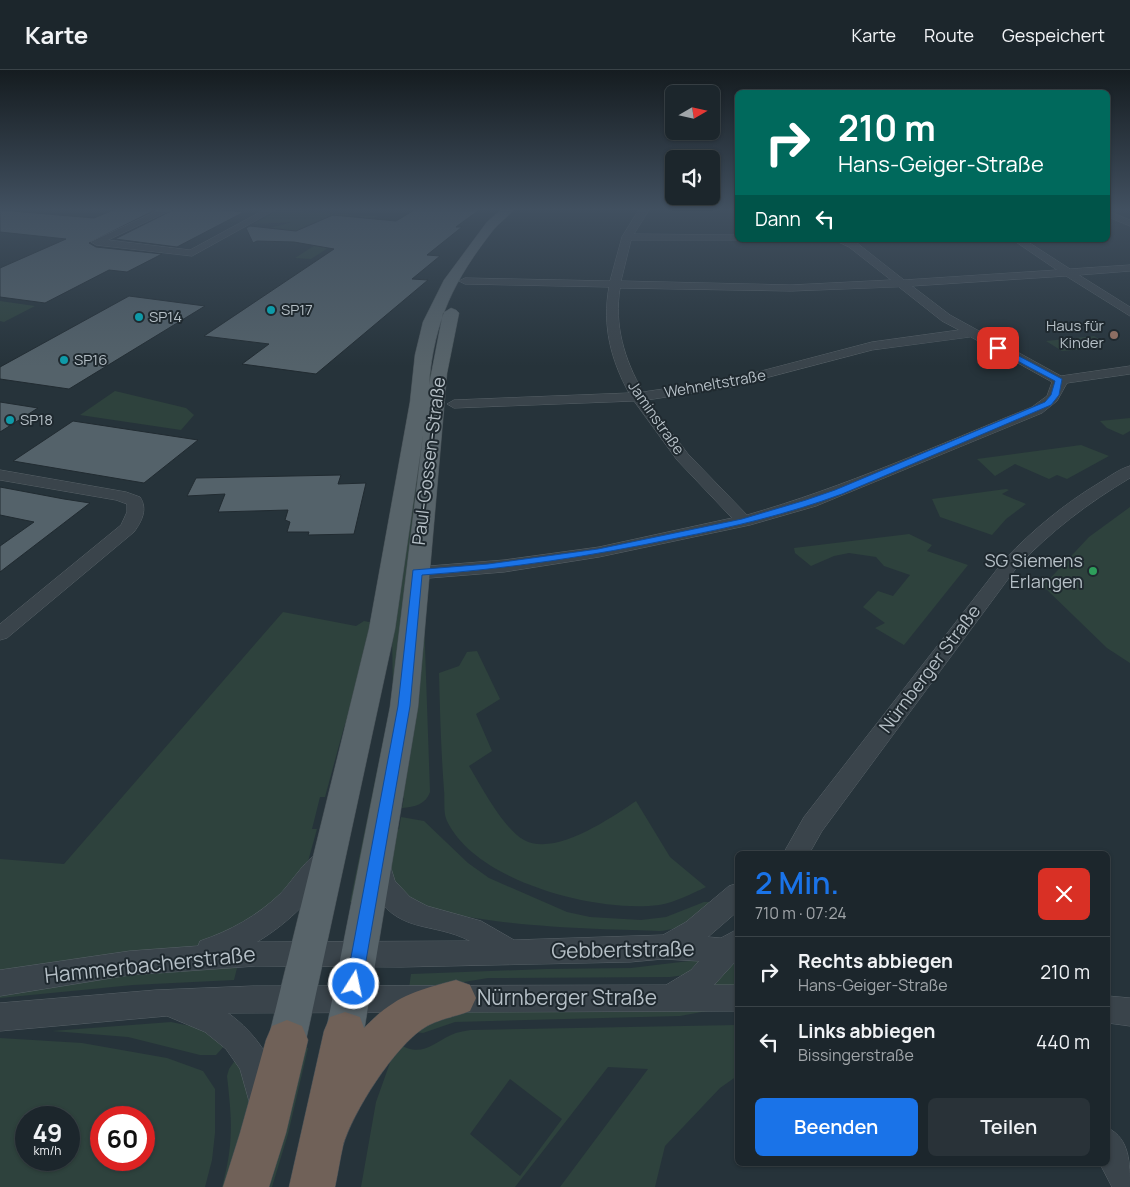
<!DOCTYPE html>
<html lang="de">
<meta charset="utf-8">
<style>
body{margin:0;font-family:Manrope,sans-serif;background:#293238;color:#f1f3f6;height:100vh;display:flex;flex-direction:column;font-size:19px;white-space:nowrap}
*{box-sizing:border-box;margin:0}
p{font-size:16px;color:#a0a5a9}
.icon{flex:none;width:28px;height:28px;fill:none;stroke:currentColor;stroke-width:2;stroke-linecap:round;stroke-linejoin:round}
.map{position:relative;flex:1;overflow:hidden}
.side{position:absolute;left:735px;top:781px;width:375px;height:315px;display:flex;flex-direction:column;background:#1c262c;border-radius:8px;box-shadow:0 1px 4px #0004,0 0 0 1px #3a4348}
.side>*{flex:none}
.guide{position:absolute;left:735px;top:20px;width:375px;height:152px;border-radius:8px;box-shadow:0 1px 4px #0004,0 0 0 1px #3a4348;background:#00695c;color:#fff;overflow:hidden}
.needle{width:32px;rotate:81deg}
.controls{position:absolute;left:665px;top:15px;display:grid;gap:10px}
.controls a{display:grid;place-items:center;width:55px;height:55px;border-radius:8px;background:#1c262c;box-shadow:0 1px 4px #0004,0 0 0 1px #3a4348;font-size:25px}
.speed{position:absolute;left:15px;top:1036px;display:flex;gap:10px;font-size:25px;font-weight:700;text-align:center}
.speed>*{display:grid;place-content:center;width:65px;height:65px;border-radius:50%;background:#1c262c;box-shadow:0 1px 4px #0004,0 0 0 1px #3a4348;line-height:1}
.speed small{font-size:12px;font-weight:400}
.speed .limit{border:8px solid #d22;background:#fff;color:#111}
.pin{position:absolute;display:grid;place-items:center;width:42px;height:42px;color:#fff;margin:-21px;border-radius:10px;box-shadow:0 2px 8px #0006}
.me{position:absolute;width:55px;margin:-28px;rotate:10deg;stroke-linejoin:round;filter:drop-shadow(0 0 4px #0008)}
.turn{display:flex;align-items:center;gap:18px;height:105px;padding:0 20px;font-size:22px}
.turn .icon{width:65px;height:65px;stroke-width:2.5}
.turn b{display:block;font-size:35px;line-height:42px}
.then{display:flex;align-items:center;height:48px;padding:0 20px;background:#0003;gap:10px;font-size:19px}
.round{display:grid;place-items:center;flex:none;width:52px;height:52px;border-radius:8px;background:#293238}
.headline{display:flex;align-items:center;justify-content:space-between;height:85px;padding:0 20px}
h1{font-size:30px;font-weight:600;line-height:38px;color:#1a73e8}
.cta{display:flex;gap:10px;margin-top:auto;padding:10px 20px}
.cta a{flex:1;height:58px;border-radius:8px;background:#1a73e8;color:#fff;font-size:20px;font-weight:600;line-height:58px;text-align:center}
.cta a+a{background:#293238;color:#f1f3f6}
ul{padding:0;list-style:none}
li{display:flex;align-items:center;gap:15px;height:70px;padding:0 20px;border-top:1px solid #3a4348}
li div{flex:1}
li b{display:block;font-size:19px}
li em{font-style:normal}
header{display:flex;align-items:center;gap:30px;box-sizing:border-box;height:70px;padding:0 25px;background:#1c262c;border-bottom:1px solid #3a4348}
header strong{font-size:24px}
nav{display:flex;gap:28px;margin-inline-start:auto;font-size:18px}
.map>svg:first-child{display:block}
.green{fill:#2e423d;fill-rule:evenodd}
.building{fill:#54626a;stroke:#212b31}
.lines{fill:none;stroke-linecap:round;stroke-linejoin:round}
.minor-casing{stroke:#586268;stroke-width:1}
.major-casing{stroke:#465056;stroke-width:1}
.highway-casing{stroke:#454f55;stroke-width:1}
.minor{fill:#3a444b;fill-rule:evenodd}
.major{fill:#58646a;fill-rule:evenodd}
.highway{fill:#706158;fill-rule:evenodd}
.route{fill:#1a73e8;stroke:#114b97}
.culture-dot{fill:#0f9aa8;stroke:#1f292f;stroke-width:2}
.education-dot{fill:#8d6e63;stroke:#1f292f;stroke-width:2}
.leisure-dot{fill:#2e9e5b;stroke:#1f292f;stroke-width:2}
.labels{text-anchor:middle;stroke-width:4;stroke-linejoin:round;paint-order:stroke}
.far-poi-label{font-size:15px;fill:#b5bfc6;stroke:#1f292f;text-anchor:start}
.far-street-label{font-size:15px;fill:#b5bfc6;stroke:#1f292f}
.street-label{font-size:18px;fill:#b5bfc6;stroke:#1f292f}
.poi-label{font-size:18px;fill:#b5bfc6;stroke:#1f292f;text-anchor:end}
.near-street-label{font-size:21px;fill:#b5bfc6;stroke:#1f292f}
</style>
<header>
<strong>Karte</strong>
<nav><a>Karte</a><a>Route</a><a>Gespeichert</a></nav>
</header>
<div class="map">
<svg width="1130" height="1117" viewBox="0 0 1130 1117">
<rect width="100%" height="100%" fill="#26333a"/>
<g class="green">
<polygon points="278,140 354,145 339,154 316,152 292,163 270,158 292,152 253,154"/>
<polygon points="362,145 377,146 311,189 295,188"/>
<polygon points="0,231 35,236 4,252 0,251"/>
<polygon points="1094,266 1104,272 1079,276 1083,279 1062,281 1046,271"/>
<polygon points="429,301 432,301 401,598 360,832 350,832 393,623 392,565"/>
<polygon points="115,321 186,338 194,345 181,360 80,345"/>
<polygon points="1130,348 1130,361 1123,365 1107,358 1100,351"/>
<polygon points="1081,375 1109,386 1067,409 1057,405 1049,409 1015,394 995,406 977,389"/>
<polygon points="1006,419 1009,420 1002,424 1026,434 1006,449 992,465 940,447 932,429"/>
<polygon points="1130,437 1130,593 1107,578 1043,516 1089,467"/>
<polygon points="909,464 932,475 927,481 968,495 904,575 875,558 885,553 863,537 878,521 893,526 910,505 884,496 876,487 849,483 834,486 811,496 795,483 794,478"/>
<polygon points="283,542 356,556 364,551 374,553 358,624 344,657 325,727 320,727 312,759 317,759 307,795 291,821 217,871 190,877 0,902 0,789 64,794"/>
<path d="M424,548L430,722C426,734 415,737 402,738L404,728L399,727Z"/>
<path d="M477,581L500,629L476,644L492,681L469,696C481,716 503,758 524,770C555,787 611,748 636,731L670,787L706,817C691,824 676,832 659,835C597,843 476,812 447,751C443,743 445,729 444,720C441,681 440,642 439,603L459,596L467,582Z"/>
<path d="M401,747L424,751L468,793L489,808L567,842L590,847L641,850L666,847L704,832H713C696,847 682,860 659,861C607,859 434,858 402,821C386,802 389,782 393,760L399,759Z"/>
<polygon points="689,891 699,891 692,904 670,907 488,908 452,914 409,918 411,904 546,899 631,898"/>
<polygon points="730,893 737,894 737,918 711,918"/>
<polygon points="238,894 234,910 133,915 0,928 0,922 130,902"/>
<polygon points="707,938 707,941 680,946 455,952 423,963 413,962 458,941"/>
<polygon points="171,952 200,958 226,974 216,985 200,985 128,967 52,961"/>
<path d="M737,955V1006L720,1018L665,1076L655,1117H560L648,999L608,997L515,1117H361L376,1032L397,973C421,988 430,975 451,965C457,962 465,961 471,960ZM510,1009L562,1049L520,1106L470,1064Z"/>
<path d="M0,968L82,973L167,988L203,1001L215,1019V1063L212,1090L205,1117H0ZM26,1048H69V1090H26ZM101,1048H144V1090H101Z"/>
<polygon points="298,977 308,978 288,1064 272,1117 261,1117"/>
<path d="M238,986L252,1040L231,1117H222C234,1073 232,1051 227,1006L229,999Z"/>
</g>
<g class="building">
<polygon points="0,140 94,148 113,140 155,140 89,173 96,177 162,184 127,202 109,200 45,233 0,227 0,198 66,169 0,162"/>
<polygon points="173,140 222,140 244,142 177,177 115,169"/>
<polygon points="414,140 479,140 456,157 462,157 427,185 440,186 412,209 428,210 316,304 242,294 269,274 204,266 334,179 294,172 257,171 253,173 246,158 250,156 296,161 333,145 396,151"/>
<polygon points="129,226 205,236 69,319 0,309 0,297"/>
<polygon points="0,332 38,338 0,362"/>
<polygon points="73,351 198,370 144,413 13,391"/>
<polygon points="341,405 338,414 366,413 354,464 308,465 309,462 287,462 290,452 285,450 288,440 218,442 225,424 187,426 196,408"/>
<polygon points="0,417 64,429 90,433 0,502 0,476 34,452 0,445"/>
</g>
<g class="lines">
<g class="minor-casing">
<g id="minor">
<polygon points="159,140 171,140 108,170 190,180 264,140 275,140 192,186 96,175 91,172"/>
<path d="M639,140H649L634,164L738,165V170H742H631L621,211L791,215L891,210L849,177L834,170H849L857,173L904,210L1057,200L1013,170H1025L1070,199L1130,195V201L1079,205L1130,237V246L1066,206L912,216L950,245L1061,306L1130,296V304L1067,313L1057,331L1042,343L816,436L750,455L599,487L504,502L417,509L410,507L408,503L410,499L417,497L504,490L599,477L732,448L677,390L634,331L454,338L447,334L454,330L629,323C611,290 602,256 609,217L465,214L459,211L465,208L610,211L622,167ZM899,217L942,251L959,260L872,272L731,309L643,322C624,289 614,255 620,218L791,221ZM971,267L1052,312L1047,326L1032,337C938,375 845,417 747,445L688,384L647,330L731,317L872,280Z"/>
<polygon points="1108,141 1130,150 1130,156 1108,147"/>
<path d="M1130,396V408C1088,433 1051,461 1017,497L822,761L809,784H783L804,747L1005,489C1033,460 1064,434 1099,413C1109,407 1119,399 1130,396Z"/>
<path d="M0,400L126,422L140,427C148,439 142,451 134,462L7,568L0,570V554L121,455L127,442V434L116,430L0,410Z"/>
<path d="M322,781L331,784L335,791C317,825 290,852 257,872L470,871C432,851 396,865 372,818C367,808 365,798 370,789L379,786L388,789L395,811L410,827L427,836L481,851L514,870L663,865L686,852L729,816L738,813V841L708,867L721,868L734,861L738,862V893H734L714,915H738V941L228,943C255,962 288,1003 273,1038L262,1043L251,1038L240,999L226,979L205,962L167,946L0,961V933L156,920L253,916L666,915L691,900L699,891L663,889L630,892L401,897L256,896L130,905L0,926V900L130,881L198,876L200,871C230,861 257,846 280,824C292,812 307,786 322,781Z"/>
<polygon points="1108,926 1130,928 1130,956 1108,953"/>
<path d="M1108,1058C1130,1069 1130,1093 1130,1117H1112L1100,1094H1108Z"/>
</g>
</g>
<g class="major-casing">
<path id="major" d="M501,140H513C508,147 500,152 494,159C454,210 434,250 429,315L443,243L451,238L456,240L459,243L447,303L418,637L364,961L358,973L345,979L332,973L326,961L390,637L423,365L395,559L306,970L300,983L287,988L274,983L268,970L369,559L410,332L415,285L423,252L444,210L487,152Z"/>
</g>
<g class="highway-casing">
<g id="highway">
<path d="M456,910L470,915L476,928L470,941C455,947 438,949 424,958C395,976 352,1043 343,1076C340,1089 338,1103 335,1117H289L324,961L330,947L345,942L360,947L364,958C395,926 414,921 456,910Z"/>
<polygon points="287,950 302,956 308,970 286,1063 269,1117 223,1117 240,1063 266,970 272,956"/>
</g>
</g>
<use href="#minor" class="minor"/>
<use href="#major" class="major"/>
<use href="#highway" class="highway"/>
</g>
<linearGradient id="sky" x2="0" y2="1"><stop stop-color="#151c20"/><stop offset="0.47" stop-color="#415060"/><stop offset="1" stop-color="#415060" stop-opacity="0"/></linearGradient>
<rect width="1130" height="296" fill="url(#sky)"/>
<path class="route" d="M995,276H1000L1062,309L1059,325L1051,335L842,424C788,444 733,457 677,468C592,486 508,499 422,505L410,636L362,914L360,919L354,921L348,919L346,914L398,636L413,500L488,494L598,479L742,449L806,430L835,420L1045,332L1051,325L1055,311L995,279Z"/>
<g class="culture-dot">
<circle cx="271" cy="240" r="5"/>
<circle cx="139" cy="247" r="5"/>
<circle cx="64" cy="290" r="5"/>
<circle cx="10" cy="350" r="5"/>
</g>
<circle class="education-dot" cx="1114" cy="265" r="5"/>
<circle class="leisure-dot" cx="1093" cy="501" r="5"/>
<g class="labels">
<g class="far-poi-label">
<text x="281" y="245">SP17</text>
<text x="149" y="252">SP14</text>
<text x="1104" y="261" text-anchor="end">Haus für<tspan x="1104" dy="17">Kinder</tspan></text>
<text x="74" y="295">SP16</text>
<text x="20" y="355">SP18</text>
</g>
<g class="far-street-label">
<text transform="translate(715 314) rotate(-10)" y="5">Wehneltstraße</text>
<text transform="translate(656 348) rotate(55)" y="5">Jaminstraße</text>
</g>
<g class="street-label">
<text transform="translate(429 391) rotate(-83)" y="6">Paul-Gossen-Straße</text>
<text transform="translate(930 599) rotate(-53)" y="6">Nürnberger Straße</text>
</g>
<g class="poi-label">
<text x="1083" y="497">SG Siemens<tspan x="1083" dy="21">Erlangen</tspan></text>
</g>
<g class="near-street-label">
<text transform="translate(623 880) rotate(-1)" y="7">Gebbertstraße</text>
<text transform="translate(150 895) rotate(-6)" y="7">Hammerbacherstraße</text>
<text x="567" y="935">Nürnberger Straße</text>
</g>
</g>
</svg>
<div class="controls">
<a><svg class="needle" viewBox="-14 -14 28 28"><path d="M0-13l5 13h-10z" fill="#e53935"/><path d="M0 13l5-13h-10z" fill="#a0a5a9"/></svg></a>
<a><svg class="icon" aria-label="sound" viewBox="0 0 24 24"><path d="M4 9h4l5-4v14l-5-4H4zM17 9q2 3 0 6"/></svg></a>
</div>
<div class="speed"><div>49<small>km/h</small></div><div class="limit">60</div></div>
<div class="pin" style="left:998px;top:278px;background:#d93025"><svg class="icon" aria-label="arrive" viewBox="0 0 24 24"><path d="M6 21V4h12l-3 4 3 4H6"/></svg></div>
<svg class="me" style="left:354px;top:914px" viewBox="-20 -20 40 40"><circle r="17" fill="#1a73e8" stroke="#fff" stroke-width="3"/><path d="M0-11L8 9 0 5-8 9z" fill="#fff"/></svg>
<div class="guide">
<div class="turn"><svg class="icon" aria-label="right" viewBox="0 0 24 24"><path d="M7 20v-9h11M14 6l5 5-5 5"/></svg><div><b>210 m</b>Hans-Geiger-Straße</div></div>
<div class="then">Dann<svg class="icon" aria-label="left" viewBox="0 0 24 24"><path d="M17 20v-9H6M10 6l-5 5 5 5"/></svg></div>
</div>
<section class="side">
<div class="headline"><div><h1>2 Min.</h1><p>710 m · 07:24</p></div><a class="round" style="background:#d93025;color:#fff"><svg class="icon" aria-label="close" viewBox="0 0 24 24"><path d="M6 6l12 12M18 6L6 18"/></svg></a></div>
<ul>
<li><svg class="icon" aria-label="right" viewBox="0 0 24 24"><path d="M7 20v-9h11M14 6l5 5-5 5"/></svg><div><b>Rechts abbiegen</b><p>Hans-Geiger-Straße</p></div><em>210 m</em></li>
<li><svg class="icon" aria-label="left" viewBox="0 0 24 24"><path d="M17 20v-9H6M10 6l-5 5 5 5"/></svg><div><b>Links abbiegen</b><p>Bissingerstraße</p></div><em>440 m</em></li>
</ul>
<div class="cta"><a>Beenden</a><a>Teilen</a></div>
</section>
</div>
